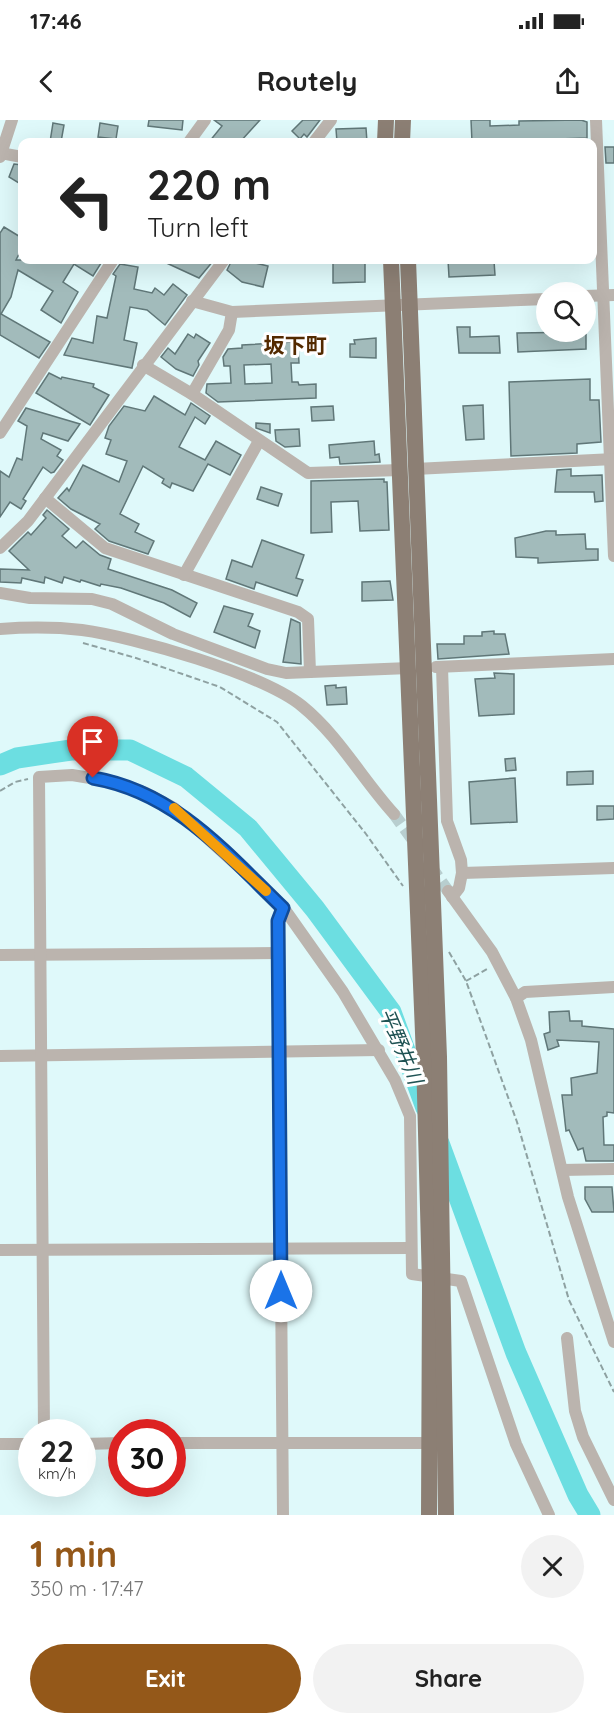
<!DOCTYPE html>
<meta charset="utf-8">
<style>
body{margin:0;font-family:Quicksand,"Noto Sans JP",sans-serif;background:#f2f2f2;color:#222;height:100vh;display:flex;flex-direction:column;font-size:22px;white-space:nowrap}
*{box-sizing:border-box;margin:0}
p{font-size:20px;color:#767676}
.icon{flex:none;width:33px;height:33px;fill:none;stroke:currentColor;stroke-width:2;stroke-linecap:round;stroke-linejoin:round}
.map{position:relative;height:1395px;overflow:hidden}
.drawer{display:flex;flex-direction:column;background:#fff;flex:1}
.drawer>*{flex:none}
.hud{position:absolute;left:18px;top:18px;width:579px;height:126px;border-radius:12px;box-shadow:0 6px 24px #0002;background:#fff;color:#222;overflow:hidden}
.buttons{position:absolute;left:536px;top:162px;display:grid;gap:12px}
.buttons a{display:grid;place-items:center;width:60px;height:60px;border-radius:50%;background:#fff;box-shadow:0 6px 24px #0002;font-size:30px}
.speed{position:absolute;left:18px;top:1299px;display:flex;gap:12px;font-size:30px;font-weight:700;text-align:center}
.speed>*{display:grid;place-content:center;width:78px;height:78px;border-radius:50%;background:#fff;box-shadow:0 6px 24px #0002;line-height:1}
.speed small{font-size:15px;font-weight:400}
.speed .limit{border:9px solid #d22;background:#fff;color:#111}
.pin{position:absolute;display:grid;place-items:center;width:51px;height:51px;color:#fff;margin:-62px -26px;border-radius:50% 50% 50% 0;rotate:-45deg;box-shadow:0 0 6px #0007}
.pin .icon{rotate:45deg}
.me{position:absolute;width:66px;margin:-33px;rotate:0deg;stroke-linejoin:round;filter:drop-shadow(0 0 4px #0008)}
.turn{display:flex;align-items:center;gap:21px;height:126px;padding:0 30px;font-size:27px}
.turn .icon{width:78px;height:78px;stroke-width:2.5}
.turn b{display:block;font-size:42px;line-height:51px}
.round{display:grid;place-items:center;flex:none;width:63px;height:63px;border-radius:32px;background:#f2f2f2}
.head{display:flex;align-items:center;justify-content:space-between;height:102px;padding:0 30px}
h1{font-size:36px;font-weight:800;line-height:45px;color:#945819}
.action{display:flex;gap:12px;margin-top:auto;padding:12px 30px}
.action a{flex:1;height:69px;border-radius:36px;background:#945819;color:#fff;font-size:24px;font-weight:800;line-height:69px;text-align:center}
.action a+a{background:#f2f2f2;color:#222}
.status{display:flex;justify-content:space-between;align-items:center;height:42px;padding:0 30px;background:#fff;direction:ltr}
.status svg{height:16px;fill:currentColor}
header{display:flex;justify-content:space-between;align-items:center;height:78px;padding:0 30px;background:#fff;font-size:27px;font-weight:800}
.map>svg:first-child{display:block}
.lines{fill:none;stroke-linecap:round;stroke-linejoin:round}
.river{stroke:#6cdee1;stroke-width:21}
.building{fill:#a2bbbb;stroke:#607778;stroke-width:1.5;fill-rule:evenodd}
.minor-tunnel{stroke:#b8cecf;stroke-width:12;stroke-dasharray:12 6;stroke-linecap:butt}
.path{stroke:#8ea1a1;stroke-width:2;stroke-dasharray:6 3;stroke-linecap:butt}
.minor{stroke:#bbb4ae;stroke-width:12}
.major{stroke:#8c7f74;stroke-width:16}
.route-casing{stroke:#114b97;stroke-width:15}
.route{stroke:#1a73e8;stroke-width:10}
.slow{stroke:#f59e0b;stroke-width:10}
.labels{text-anchor:middle;stroke-width:6;stroke-linejoin:round;paint-order:stroke}
.water-label{font-size:20px;font-style:italic;fill:#205354;stroke:#fff}
.quarter-label{font-size:21px;font-weight:bold;fill:#532a00;stroke:#fff}
</style>
<div class="status"><b>17:46</b><svg viewBox="0 0 49 12"><path d="M0 12V9h3v3zM5 12V6h3v6zM10 12V3h3v9zM15 12V0h3v12zM26 1h20v11H26zM47 4h2v5h-2z"/></svg></div>
<header><svg class="icon" aria-label="back" viewBox="0 0 24 24"><path d="M15 5l-7 7 7 7"/></svg>Routely<svg class="icon" aria-label="share" viewBox="0 0 24 24"><path d="M12 15V3M7 8l5-5 5 5M5 13v7h14v-7"/></svg></header>
<div class="map">
<svg width="614" height="1395" viewBox="0 0 614 1395">
<rect width="100%" height="100%" fill="#dff9fa"/>
<g class="lines">
<g class="river">
<polyline points="0,645 17,638 71,630 130,630 186,657 248,708 315,789 391,892 426,988"/>
<polyline points="439,1023 516,1233 578,1375 590,1395"/>
</g>
</g>
<g class="building">
<polygon points="149,0 183,0 182,10 148,6"/>
<polygon points="214,0 260,0 240,22 209,22 222,6"/>
<polygon points="303,0 320,0 307,17 304,14 300,19 292,11"/>
<polygon points="471,0 490,0 490,6 519,5 519,1 581,0 587,2 587,18 472,22"/>
<polygon points="53,3 64,5 61,22 50,22"/>
<polygon points="100,3 118,6 116,19 98,17"/>
<polygon points="366,8 367,22 337,22 336,9"/>
<polygon points="605,27 614,27 614,43 606,43"/>
<polygon points="14,44 22,45 22,65 9,57"/>
<polygon points="4,107 22,118 22,128 16,140 103,140 93,156 74,144 63,162 78,172 61,203 41,190 53,171 18,150 11,177 1,194 50,222 39,238 0,215 0,113"/>
<polygon points="160,140 214,140 199,158"/>
<polygon points="232,140 243,140 268,146 263,167 242,162 227,150"/>
<polygon points="333,140 365,142 365,162 333,163"/>
<polygon points="448,140 494,141 495,155 449,157"/>
<polygon points="120,144 138,147 134,169 152,173 155,168 164,175 173,164 187,175 165,205 147,190 130,187 124,220 137,223 132,248 64,235 72,218 93,223 97,196 107,198 116,156 113,154"/>
<polygon points="457,207 470,207 470,217 499,216 500,233 459,233"/>
<polygon points="586,212 586,229 518,232 517,213"/>
<polygon points="188,214 194,218 196,214 210,223 198,241 199,245 193,256 176,249 161,237 168,228 175,234"/>
<polygon points="376,218 376,238 350,237 350,224 355,224 354,220"/>
<path d="M293,222L298,225L299,243H291L292,262H298L299,265L316,264V278L218,282L206,273L207,264L231,263L230,246H224L223,237L228,229L242,228V225ZM271,244L272,263L245,264L244,245Z"/>
<polygon points="49,253 61,259 62,257 94,264 93,267 109,275 90,305 36,273"/>
<polygon points="590,259 590,280 599,280 601,322 577,324 577,333 511,336 509,262"/>
<polygon points="154,276 185,295 191,283 210,296 205,304 195,297 179,327 205,340 216,321 241,335 230,355 208,344 193,371 172,363 170,368 162,363 164,359 143,346 120,394 139,404 135,412 154,421 148,434 109,421 95,409 100,404 71,389 58,378 67,368 69,371 83,345 119,362 127,341 106,334 111,320 105,318 109,306 124,286 145,291"/>
<polygon points="483,285 484,319 466,320 463,286"/>
<polygon points="333,286 334,300 312,301 311,287"/>
<polygon points="26,288 80,304 68,321 43,313 41,319 61,330 57,336 63,340 54,352 51,353 43,347 23,379 26,381 21,389 10,382 0,397 0,351 9,357 17,338 22,340 27,306 18,301"/>
<polygon points="256,303 270,304 270,313 256,308"/>
<polygon points="299,309 300,326 285,327 276,321 275,310"/>
<polygon points="374,321 375,335 379,334 380,342 340,344 339,337 330,338 329,325"/>
<polygon points="571,349 571,356 602,355 603,381 595,382 594,372 555,372 557,350"/>
<polygon points="384,359 384,362 387,362 389,410 360,411 358,381 331,382 332,412 311,413 311,361"/>
<polygon points="261,367 282,374 278,386 257,379"/>
<polygon points="47,390 69,409 62,416 76,428 83,421 100,435 111,439 108,449 172,470 197,483 190,497 164,483 121,468 101,464 100,466 81,460 80,462 64,457 62,463 45,457 44,463 22,458 21,463 0,462 0,449 29,450 9,431 28,412 31,415 46,398 43,395"/>
<polygon points="546,411 556,411 556,415 585,414 586,429 598,429 598,440 538,443 538,438 516,437 515,418"/>
<polygon points="262,420 304,435 296,458 303,460 297,476 256,462 254,469 226,459 232,440 252,447"/>
<polygon points="390,461 393,480 362,481 362,462"/>
<polygon points="224,486 253,494 248,506 260,511 255,528 214,512"/>
<polygon points="291,499 300,503 301,544 283,542"/>
<polygon points="494,511 494,514 505,514 509,534 438,539 437,524 464,524 464,516 482,516 482,512"/>
<polygon points="494,553 514,554 514,594 479,596 475,559 495,558"/>
<polygon points="336,565 336,568 346,567 347,584 327,585 325,566"/>
<polygon points="515,638 516,650 506,651 505,639"/>
<polygon points="593,651 593,664 567,665 567,652"/>
<polygon points="515,658 517,702 471,704 469,662"/>
<polygon points="597,686 614,686 614,699 597,700"/>
<polygon points="569,891 570,901 582,901 582,906 614,909 614,993 607,992 607,996 603,997 604,1025 614,1025 614,1041 586,1041 583,1028 578,1030 569,1010 566,1011 562,975 572,975 571,958 597,953 599,922 557,920 559,926 548,930 544,914 550,912 549,892"/>
<polygon points="585,1067 612,1067 614,1092 592,1092 585,1079"/>
</g>
<g class="lines">
<g class="minor-tunnel">
<polyline points="394,694 415,723"/>
<polyline points="431,747 448,771"/>
</g>
<g class="path">
<polyline points="83,523 136,538 220,567 277,602 366,714 403,766"/>
<polyline points="0,671 15,662 28,659"/>
<polyline points="449,832 466,861 517,1002 569,1180 614,1272"/>
<polyline points="466,861 487,849"/>
</g>
<g class="minor">
<polyline points="596,0 614,436"/>
<polyline points="189,22 205,0"/>
<polyline points="314,22 331,0"/>
<polyline points="0,33 22,37"/>
<polyline points="0,37 12,0"/>
<polyline points="585,176 614,175"/>
<polyline points="192,181 232,192 546,179"/>
<polyline points="143,245 192,274 308,353 400,350"/>
<polyline points="192,274 229,210 232,192"/>
<polyline points="0,313 113,140"/>
<polyline points="415,349 614,339"/>
<polyline points="45,378 105,428 298,492 308,499 310,552"/>
<polyline points="0,428 28,401 224,140"/>
<polyline points="184,455 259,321"/>
<polyline points="0,473 30,478 92,479 112,484 173,514 267,549 286,553 409,548"/>
<path d="M0,509C27,507 56,507 82,510C134,517 263,554 302,586C339,616 362,659 394,694"/>
<polyline points="436,547 614,539"/>
<polyline points="442,547 447,701 461,740 462,753 459,768 452,777"/>
<polyline points="462,753 614,748"/>
<polyline points="448,771 492,832 516,878 531,920 568,1077 614,1222"/>
<polyline points="283,787 278,801 283,1395"/>
<polyline points="0,835 278,833"/>
<polyline points="516,878 525,872 614,867"/>
<polyline points="0,936 379,930"/>
<polyline points="562,1050 614,1049"/>
<polyline points="0,1130 410,1128"/>
<polyline points="567,1218 575,1291 583,1317 614,1380"/>
<polyline points="44,1312 39,657 72,655 114,662 146,673 174,688 283,787 343,872 395,960 410,996 412,1154 461,1161 516,1324 549,1395"/>
<polyline points="172,1323 428,1323"/>
<polyline points="0,1324 32,1324"/>
<polyline points="82,1324 122,1323"/>
</g>
<g class="major">
<polyline points="385,22 386,0"/>
<polyline points="402,22 403,0"/>
<polyline points="391,140 424,937 430,1164 429,1395"/>
<polyline points="408,140 439,937 446,1395"/>
</g>
</g>
<g class="lines">
<g class="route-casing">
<path id="route" d="M93,658C175,672 226,733 283,788L278,801L281,1171"/>
</g>
<use href="#route" class="route"/>
<polyline class="slow" points="174,688 266,771"/>
</g>
<g class="labels">
<g class="water-label">
<text transform="translate(401 926) rotate(67)" y="7">平野井川</text>
</g>
<g class="quarter-label">
<text x="295" y="233">坂下町</text>
</g>
</g>
</svg>
<div class="buttons">
<a><svg class="icon" aria-label="search" viewBox="0 0 24 24"><circle cx="10" cy="10" r="6"/><path d="M15 15l6 6"/></svg></a>
</div>
<div class="speed"><div>22<small>km/h</small></div><div class="limit">30</div></div>
<div class="pin" style="left:93px;top:658px;background:#d93025"><svg class="icon" aria-label="arrive" viewBox="0 0 24 24"><path d="M6 21V4h12l-3 4 3 4H6"/></svg></div>
<svg class="me" style="left:281px;top:1171px" viewBox="-20 -20 40 40"><circle r="19" fill="#fff"/><path d="M0-13L10 11 0 6-10 11z" fill="#1a73e8"/></svg>
<div class="hud">
<div class="turn"><svg class="icon" aria-label="left" viewBox="0 0 24 24"><path d="M17 20v-9H6M10 6l-5 5 5 5"/></svg><div><b>220 m</b>Turn left</div></div>
</div>
</div>
<section class="drawer">
<div class="head"><div><h1>1 min</h1><p>350 m · 17:47</p></div><a class="round"><svg class="icon" aria-label="close" viewBox="0 0 24 24"><path d="M6 6l12 12M18 6L6 18"/></svg></a></div>
<div class="action"><a>Exit</a><a>Share</a></div>
</section>
